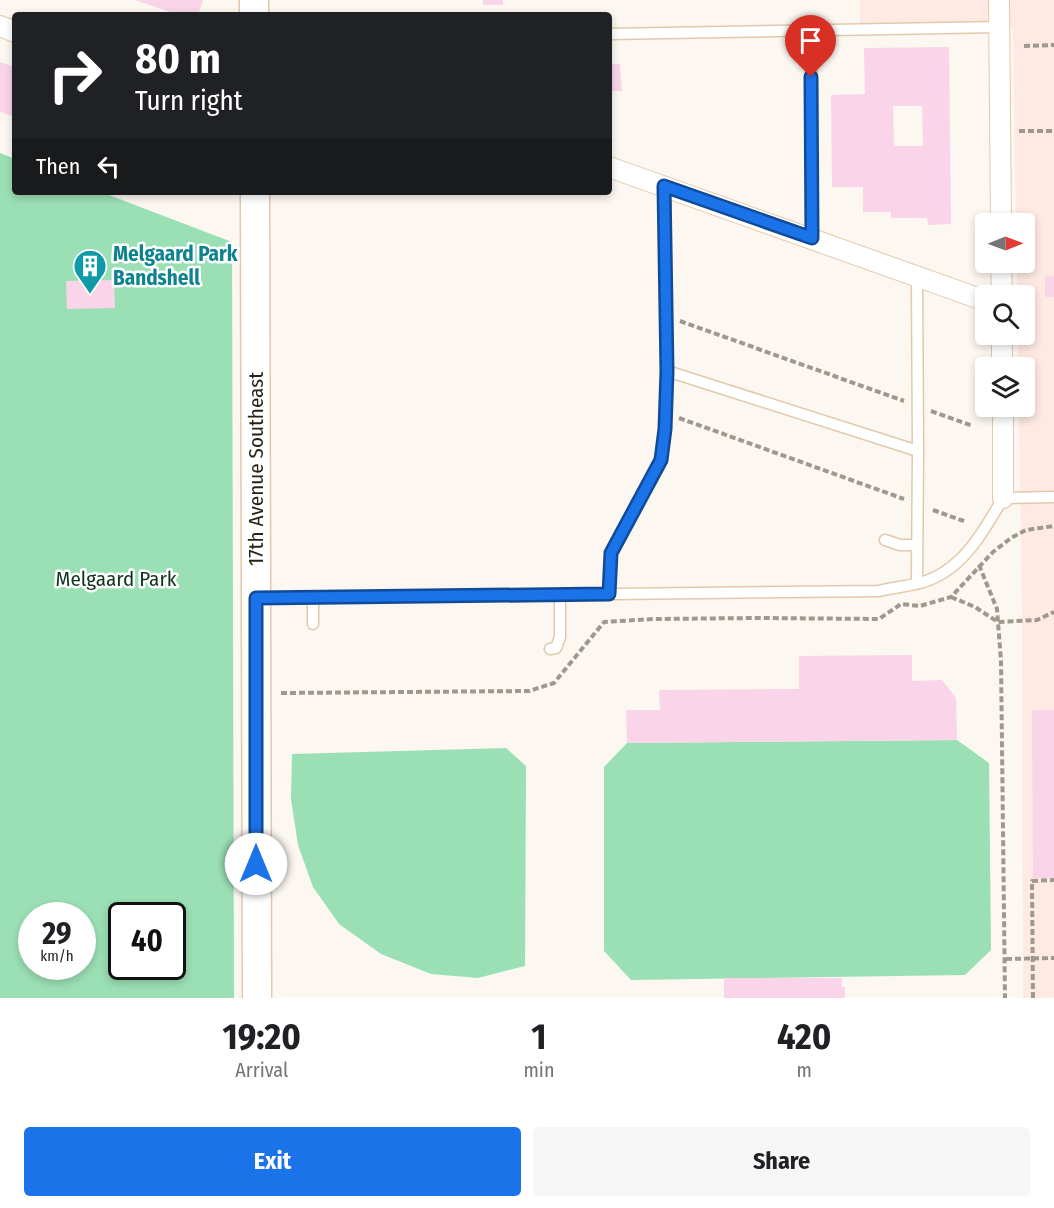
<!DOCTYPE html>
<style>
body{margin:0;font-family:"Fira Sans Condensed",sans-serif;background:#f6f6f6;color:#202124;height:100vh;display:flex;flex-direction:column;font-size:22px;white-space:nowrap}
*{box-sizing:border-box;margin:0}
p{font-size:20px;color:#757577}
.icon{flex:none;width:33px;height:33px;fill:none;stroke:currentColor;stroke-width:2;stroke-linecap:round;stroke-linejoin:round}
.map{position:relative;height:998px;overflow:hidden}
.panel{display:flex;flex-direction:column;background:#fff;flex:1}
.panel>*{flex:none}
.guide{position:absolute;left:12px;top:12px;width:600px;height:183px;border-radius:6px;box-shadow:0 3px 9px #0003;background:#202124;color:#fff;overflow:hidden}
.needle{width:39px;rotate:89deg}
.fabs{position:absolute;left:975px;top:213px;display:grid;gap:12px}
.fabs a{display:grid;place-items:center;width:60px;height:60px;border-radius:6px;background:#fff;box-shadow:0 3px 9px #0003;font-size:30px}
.speed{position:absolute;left:18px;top:902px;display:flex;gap:12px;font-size:30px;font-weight:700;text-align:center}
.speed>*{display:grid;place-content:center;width:78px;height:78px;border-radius:50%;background:#fff;box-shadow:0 3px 9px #0003;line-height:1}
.speed small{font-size:15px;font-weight:400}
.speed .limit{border:3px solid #111;border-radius:9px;background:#fff;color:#111}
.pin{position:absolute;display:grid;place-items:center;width:51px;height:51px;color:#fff;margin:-62px -26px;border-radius:50% 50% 50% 0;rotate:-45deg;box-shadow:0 0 6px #0007}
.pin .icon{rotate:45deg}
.me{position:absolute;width:66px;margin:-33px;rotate:0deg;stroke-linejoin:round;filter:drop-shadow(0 0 4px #0008)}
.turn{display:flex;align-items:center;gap:21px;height:126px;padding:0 24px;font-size:27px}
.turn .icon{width:78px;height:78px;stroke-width:2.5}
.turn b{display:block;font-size:42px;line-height:51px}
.then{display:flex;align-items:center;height:57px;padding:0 24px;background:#0003;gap:12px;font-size:22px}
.eta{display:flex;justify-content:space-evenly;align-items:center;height:102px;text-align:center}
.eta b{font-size:36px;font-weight:700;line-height:42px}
.button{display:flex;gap:12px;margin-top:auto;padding:12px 24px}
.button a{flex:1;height:69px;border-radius:6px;background:#1a73e8;color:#fff;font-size:24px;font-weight:700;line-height:69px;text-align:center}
.button a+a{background:#f6f6f6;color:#202124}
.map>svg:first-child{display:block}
.education{fill:#fee9e3}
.green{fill:#9be0b5;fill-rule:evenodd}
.building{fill:#fad5e9;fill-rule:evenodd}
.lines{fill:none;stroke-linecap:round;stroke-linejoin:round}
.lane-casing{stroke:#e2c9ab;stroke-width:13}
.street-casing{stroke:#e2c9ab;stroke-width:22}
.secondary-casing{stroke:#e2c9ab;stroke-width:31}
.path{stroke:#9f988f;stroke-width:4;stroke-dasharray:6 3;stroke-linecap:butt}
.lane{stroke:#fff;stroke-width:10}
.street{stroke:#fff;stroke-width:20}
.secondary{stroke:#fff;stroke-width:28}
.route-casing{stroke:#114b97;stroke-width:15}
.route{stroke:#1a73e8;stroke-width:10}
.labels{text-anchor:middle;stroke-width:5;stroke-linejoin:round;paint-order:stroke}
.culture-label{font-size:21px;font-weight:bold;fill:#0d838f;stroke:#fff;text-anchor:start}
.street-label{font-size:21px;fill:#2a2115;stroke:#fff}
.park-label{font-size:21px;fill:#113421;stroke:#fff}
</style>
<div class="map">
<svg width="1054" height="998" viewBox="0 0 1054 998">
<rect width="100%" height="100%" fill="#fcf7f1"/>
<polygon class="education" points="860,0 1054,0 1054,998 1023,998 1022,609 1019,407 1024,406 1024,368 1018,367 1018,335 1024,334 1024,296 1017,295 1017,263 1024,262 1024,224 1016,223 1013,28 860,30"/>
<g class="green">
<path d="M0,153L15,159V192H101L232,242L234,998H0ZM32,915H82V966H32ZM122,915H172V966H122Z"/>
<polygon points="957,740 989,763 991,950 965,975 631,980 604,951 604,767 627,743"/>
<polygon points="506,748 526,766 525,966 478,978 431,974 381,954 339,924 313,887 298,845 291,799 292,754"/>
</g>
<g class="building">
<polygon points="135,0 203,0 198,15 179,15"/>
<rect x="483" y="0" width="20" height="5"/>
<path d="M949,47L951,224L928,225L927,218H891V212H863V187H832L831,95L865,94L864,48ZM893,106H922L923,146H894Z"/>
<polygon points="0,62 15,67 15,117 0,112"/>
<polygon points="609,64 620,64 622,91 609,91"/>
<polygon points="1054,276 1054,297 1045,297 1045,277"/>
<polygon points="114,280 115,308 67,309 66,281"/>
<polygon points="912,655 912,681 942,680 956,698 957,740 627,743 626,710 660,710 659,690 799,689 799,656"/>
<polygon points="1032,710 1054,710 1054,878 1033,878"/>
<polygon points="724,978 842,978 842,987 845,987 845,998 724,998"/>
</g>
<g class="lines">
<g class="lane-casing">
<g id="lane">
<polyline points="811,31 812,238"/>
<polyline points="609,34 999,27"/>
<polyline points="665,186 667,371 918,451 917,276"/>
<polyline points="885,540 900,545 917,545"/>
<polyline points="917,583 918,451"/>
<polyline points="609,594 611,553 661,460 665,429 667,371"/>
<polyline points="313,597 313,624"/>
<path d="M257,598L879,591C895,587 914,586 929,580C965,566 985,529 1003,498L1054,497"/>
<polyline points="550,649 556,648 560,637 560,594"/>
</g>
</g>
<g class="street-casing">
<g id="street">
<polyline points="999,0 1001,224"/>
<polyline points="0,26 15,32"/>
<polyline points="609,167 986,301"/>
<polyline points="1001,262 1002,296"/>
<polyline points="1002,334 1002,368"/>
<polyline points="1003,406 1003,498"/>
</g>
</g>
<g class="secondary-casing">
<g id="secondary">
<polyline points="254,0 254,15"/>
<polyline points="255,192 257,998"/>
</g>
</g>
<g class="path">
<polyline points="1024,46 1054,45"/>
<polyline points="1019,131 1054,131"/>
<polyline points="680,321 904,401"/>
<polyline points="931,411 973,426"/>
<polyline points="679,418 904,499"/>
<polyline points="933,510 964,521"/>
<polyline points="979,565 997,609 1001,661 1005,998"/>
<polyline points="951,597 975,607 998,622 1037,620 1054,612"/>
<polyline points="281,693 529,691 554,683 604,622 653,619 758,618 879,619 901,604 920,606 951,597 993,552 1011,538 1026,530 1054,526"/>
<polyline points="1006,959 1054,958"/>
<polyline points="1033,998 1032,881 1054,880"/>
</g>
<use href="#lane" class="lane"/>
<use href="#street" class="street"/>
<use href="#secondary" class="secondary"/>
</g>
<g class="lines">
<g class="route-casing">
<polyline id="route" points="256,864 256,598 609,594 611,553 661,460 665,429 667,371 664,186 812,238 811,77"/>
</g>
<use href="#route" class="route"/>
</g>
<defs>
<g id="building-pin" transform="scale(1.725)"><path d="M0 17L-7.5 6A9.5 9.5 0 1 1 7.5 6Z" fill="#0f9aa8" stroke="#fff"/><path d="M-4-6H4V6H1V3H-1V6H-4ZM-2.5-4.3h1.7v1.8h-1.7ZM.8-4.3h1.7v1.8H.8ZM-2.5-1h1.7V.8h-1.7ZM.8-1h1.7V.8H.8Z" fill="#fff"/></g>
</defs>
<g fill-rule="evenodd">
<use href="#building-pin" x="90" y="266"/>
</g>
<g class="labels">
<g class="culture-label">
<text x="113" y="261">Melgaard Park<tspan x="113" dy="24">Bandshell</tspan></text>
</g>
<g class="street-label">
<text transform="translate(256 469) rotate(-90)" y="7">17th Avenue Southeast</text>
</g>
<g class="park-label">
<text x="116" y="586">Melgaard Park</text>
</g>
</g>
</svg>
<div class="fabs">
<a><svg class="needle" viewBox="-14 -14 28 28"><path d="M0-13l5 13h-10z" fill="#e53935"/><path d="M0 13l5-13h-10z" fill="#757577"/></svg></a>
<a><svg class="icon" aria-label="search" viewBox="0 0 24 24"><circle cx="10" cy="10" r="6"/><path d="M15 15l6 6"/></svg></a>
<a><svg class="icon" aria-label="layers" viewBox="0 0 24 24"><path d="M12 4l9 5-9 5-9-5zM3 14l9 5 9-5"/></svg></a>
</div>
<div class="speed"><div>29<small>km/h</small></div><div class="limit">40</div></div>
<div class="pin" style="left:811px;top:77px;background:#d93025"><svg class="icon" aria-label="arrive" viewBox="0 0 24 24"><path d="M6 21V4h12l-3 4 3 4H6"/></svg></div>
<svg class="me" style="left:256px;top:864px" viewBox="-20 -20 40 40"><circle r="19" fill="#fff"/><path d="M0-13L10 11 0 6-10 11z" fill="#1a73e8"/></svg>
<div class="guide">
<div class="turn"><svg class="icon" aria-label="right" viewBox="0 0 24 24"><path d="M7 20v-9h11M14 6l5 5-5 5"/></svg><div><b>80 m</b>Turn right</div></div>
<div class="then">Then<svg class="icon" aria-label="left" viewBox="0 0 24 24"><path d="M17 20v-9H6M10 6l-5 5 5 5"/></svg></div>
</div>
</div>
<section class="panel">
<div class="eta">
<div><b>19:20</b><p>Arrival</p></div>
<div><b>1</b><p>min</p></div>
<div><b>420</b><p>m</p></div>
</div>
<div class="button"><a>Exit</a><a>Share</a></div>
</section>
